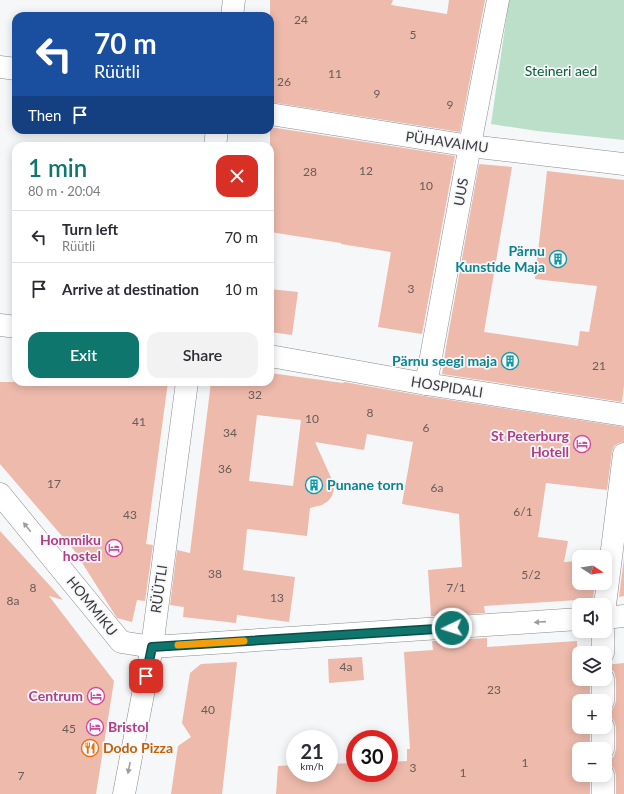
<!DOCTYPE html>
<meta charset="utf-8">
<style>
body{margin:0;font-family:Lato,sans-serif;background:#f2f2f3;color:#2b2b33;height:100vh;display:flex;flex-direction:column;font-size:15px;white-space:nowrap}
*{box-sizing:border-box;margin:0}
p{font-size:13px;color:#7c7c81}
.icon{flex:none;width:22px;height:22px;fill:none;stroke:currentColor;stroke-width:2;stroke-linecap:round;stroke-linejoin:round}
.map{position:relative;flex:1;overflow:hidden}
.details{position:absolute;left:12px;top:142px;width:262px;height:244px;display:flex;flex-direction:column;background:#fff;border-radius:12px;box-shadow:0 2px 10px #0003}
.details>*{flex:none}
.banner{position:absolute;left:12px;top:12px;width:262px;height:122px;border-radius:12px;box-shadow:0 2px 10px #0003;background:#1a4fa0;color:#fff;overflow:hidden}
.needle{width:26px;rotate:102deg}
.buttons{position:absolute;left:572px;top:550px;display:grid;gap:8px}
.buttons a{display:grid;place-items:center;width:40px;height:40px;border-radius:8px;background:#fff;box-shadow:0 2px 10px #0003;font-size:20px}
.speed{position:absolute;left:286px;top:730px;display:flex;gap:8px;font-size:20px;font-weight:700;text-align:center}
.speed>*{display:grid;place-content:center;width:52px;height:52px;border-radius:50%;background:#fff;box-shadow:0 2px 10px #0003;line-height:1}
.speed small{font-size:10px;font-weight:400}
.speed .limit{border:6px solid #d22;background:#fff;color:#111}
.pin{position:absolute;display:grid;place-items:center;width:34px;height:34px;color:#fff;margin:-17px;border-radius:8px;box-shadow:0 2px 6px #0006}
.me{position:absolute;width:44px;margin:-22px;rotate:266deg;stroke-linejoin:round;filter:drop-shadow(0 0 3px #0008)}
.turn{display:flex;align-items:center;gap:14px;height:84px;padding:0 16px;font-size:18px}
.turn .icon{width:52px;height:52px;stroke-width:2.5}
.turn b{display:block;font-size:28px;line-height:34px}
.then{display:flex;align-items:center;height:38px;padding:0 16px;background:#0003;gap:8px;font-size:15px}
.round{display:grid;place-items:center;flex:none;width:42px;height:42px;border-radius:12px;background:#f2f2f3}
.headline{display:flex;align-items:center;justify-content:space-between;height:68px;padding:0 16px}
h1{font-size:24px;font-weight:600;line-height:30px;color:#0f766e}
.action{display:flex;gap:8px;margin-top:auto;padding:8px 16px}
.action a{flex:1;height:46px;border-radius:12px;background:#0f766e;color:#fff;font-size:16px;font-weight:600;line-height:46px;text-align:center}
.action a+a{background:#f2f2f3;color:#2b2b33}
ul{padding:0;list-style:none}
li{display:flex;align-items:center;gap:12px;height:52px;padding:0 16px;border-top:1px solid #e1e1e2}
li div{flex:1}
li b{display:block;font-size:15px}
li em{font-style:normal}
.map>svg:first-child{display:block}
.green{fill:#bcdfc9}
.building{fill:#edbaac;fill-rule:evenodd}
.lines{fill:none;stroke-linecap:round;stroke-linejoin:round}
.street-casing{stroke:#8a8b8d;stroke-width:23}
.street{stroke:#fff;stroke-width:22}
.oneway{fill:#9d9d9e}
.route-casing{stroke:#0a4d48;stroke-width:10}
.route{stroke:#0f766e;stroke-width:7}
.slow{stroke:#f59e0b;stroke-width:7}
.labels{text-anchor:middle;stroke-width:3.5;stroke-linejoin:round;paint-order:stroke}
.number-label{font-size:12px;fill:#685b58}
.park-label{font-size:14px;fill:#0a5a38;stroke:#f6f7f9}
.street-label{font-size:14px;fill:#3b3b3c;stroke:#f6f7f9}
.culture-label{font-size:14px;font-weight:bold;fill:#0d838f;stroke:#f6f7f9;text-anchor:end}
.hotel-label{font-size:14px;font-weight:bold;fill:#b23c85;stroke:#f6f7f9;text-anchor:end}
.food-label{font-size:14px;font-weight:bold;fill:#c56008;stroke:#f6f7f9;text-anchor:start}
</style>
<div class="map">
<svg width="624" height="794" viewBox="0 0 624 794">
<rect width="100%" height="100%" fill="#f6f7f9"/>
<polygon class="green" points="509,0 624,0 624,140 537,131 491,124"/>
<g class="building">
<polygon points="270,0 393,0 391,5 447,14 449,0 485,0 460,132 270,102"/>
<polygon points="270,127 455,156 422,334 378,327 391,252 341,244 341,243 270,232"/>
<polygon points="479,164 512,167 484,332 578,346 580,331 589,332 597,286 535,279 547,171 624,180 624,386 622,402 442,374 446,347"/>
<polygon points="270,289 298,292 292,335 270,332"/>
<path d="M270,373L343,383L344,382L424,396L624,427V442L619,443L614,446L612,452L607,490L546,483L538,537L568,541L564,562L579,561V583H595L593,599L484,606L485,613L431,616L428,570L462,567L459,514L402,504L413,442L367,434L364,450L315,442L333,482L334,489L332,496L328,501L322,505L310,508L307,536L247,529L243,570L295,577L289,622L237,615L236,623L183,617L184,607L170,605L177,550L190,553L211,382H270ZM257,415L301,420L293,486L249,481Z"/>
<polygon points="0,382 168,382 146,544 153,545 145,601 137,600 132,622 117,618 74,550 0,464"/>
<polygon points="0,531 63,600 49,596 114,681 96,794 0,794"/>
<polygon points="624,557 624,596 619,597 624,558"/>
<polygon points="487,638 487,647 577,641 579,679 590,679 590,701 579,701 579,727 590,727 590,749 579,749 579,775 590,775 590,794 276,794 278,766 295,765 295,773 329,773 329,764 355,763 355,773 389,773 389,762 407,761 407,749 410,749 404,652 433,650 432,641"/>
<polygon points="362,657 364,680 329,683 328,659"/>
<polygon points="237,662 222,794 171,794 178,746 191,737 182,723 190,673 201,664"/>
<polygon points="624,663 624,794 616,794 616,775 614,769 610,764 605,763 605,761 610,760 614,756 616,749 616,727 614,721 610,716 605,715 605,713 610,712 614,707 616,701 616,679 614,672 610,668 605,667 605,665"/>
</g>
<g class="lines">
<g class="street-casing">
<g id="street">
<polyline points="232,16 234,0"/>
<polyline points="0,67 16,69"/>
<polyline points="270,114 470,146 624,164"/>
<polyline points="215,146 217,130"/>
<polyline points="0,325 16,327"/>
<polyline points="270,356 332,367 426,384 624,415"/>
<polyline points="426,384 473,129 498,0"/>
<polyline points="0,494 121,642 152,647 579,619"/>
<polyline points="605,605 624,454"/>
<polyline points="605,618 624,616"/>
<polyline points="603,631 603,653"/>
<polyline points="603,679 603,701"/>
<polyline points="603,727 603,749"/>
<polyline points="603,775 603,794"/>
<polyline points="124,794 152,647 187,382"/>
</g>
</g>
<use href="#street" class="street"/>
</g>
<defs><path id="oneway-solid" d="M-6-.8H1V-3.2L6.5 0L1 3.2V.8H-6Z"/></defs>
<g class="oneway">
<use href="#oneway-solid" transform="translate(27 527) rotate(-129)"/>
<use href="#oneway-solid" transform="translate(540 622) rotate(176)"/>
<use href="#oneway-solid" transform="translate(129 768) rotate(101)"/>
</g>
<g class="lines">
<g class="route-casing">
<polyline id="route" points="146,676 152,647 452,628"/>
</g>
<use href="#route" class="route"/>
<polyline class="slow" points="178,645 244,641"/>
</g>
<defs>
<g id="building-ring" transform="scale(0.9)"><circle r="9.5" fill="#f6f7f9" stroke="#0f9aa8" stroke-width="1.5"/><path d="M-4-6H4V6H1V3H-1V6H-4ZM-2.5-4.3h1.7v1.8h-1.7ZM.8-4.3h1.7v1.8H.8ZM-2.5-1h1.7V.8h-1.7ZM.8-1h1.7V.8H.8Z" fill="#0f9aa8"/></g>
<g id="hotel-ring" transform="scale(0.9)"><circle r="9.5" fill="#f6f7f9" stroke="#d1479c" stroke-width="1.5"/><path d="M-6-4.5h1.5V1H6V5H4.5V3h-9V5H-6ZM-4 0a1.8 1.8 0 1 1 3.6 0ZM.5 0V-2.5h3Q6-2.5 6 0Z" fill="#d1479c"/></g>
<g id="restaurant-ring" transform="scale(0.9)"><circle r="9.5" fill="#f6f7f9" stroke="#e8710a" stroke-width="1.5"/><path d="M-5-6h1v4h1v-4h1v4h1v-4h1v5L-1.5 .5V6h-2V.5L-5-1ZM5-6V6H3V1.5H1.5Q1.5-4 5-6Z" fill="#e8710a"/></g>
</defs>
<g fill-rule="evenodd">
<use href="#building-ring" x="558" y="259"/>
<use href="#building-ring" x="510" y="361"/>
<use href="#hotel-ring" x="582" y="444"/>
<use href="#building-ring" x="314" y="485"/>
<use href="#hotel-ring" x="114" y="548"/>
<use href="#hotel-ring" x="96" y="696"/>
<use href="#hotel-ring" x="95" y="727"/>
<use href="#restaurant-ring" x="90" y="748"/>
</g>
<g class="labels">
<g class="number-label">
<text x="301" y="24">24</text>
<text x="413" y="39">5</text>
<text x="335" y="78">11</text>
<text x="284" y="86">26</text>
<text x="377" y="98">9</text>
<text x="450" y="109">9</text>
<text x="366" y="175">12</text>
<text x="310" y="176">28</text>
<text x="426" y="190">10</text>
<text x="411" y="293">3</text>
<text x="599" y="370">21</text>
<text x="255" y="399">32</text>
<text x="370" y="417">8</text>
<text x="312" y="423">10</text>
<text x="139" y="426">41</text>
<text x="426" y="432">6</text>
<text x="230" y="437">34</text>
<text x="225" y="473">36</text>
<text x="54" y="488">17</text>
<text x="437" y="492">6a</text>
<text x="523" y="516">6/1</text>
<text x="130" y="519">43</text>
<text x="215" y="578">38</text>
<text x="531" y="579">5/2</text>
<text x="33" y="592">8</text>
<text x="456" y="592">7/1</text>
<text x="277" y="602">13</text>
<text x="13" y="605">8a</text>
<text x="346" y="671">4a</text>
<text x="494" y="694">23</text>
<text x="208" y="714">40</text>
<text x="69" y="733">45</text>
<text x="525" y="767">1</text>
<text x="413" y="772">3</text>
<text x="463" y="777">1</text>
<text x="21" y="780">7</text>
</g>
<g class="park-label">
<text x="561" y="76">Steineri aed</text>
</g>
<g class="street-label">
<text transform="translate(447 142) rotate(8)" y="5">PÜHAVAIMU</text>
<text transform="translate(461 192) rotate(-80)" y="5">UUS</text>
<text transform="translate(447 387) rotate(9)" y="5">HOSPIDALI</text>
<text transform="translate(159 589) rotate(-82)" y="5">RÜÜTLI</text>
<text transform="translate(92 606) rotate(51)" y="5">HOMMIKU</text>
</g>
<g class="culture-label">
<text x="545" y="256">Pärnu<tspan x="545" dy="16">Kunstide Maja</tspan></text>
<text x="497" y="366">Pärnu seegi maja</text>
<text x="327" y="490" text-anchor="start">Punane torn</text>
</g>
<g class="hotel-label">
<text x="569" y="441">St Peterburg<tspan x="569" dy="16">Hotell</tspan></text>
<text x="101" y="545">Hommiku<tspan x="101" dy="16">hostel</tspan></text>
<text x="83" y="701">Centrum</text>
<text x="108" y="732" text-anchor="start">Bristol</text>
</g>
<g class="food-label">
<text x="103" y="753">Dodo Pizza</text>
</g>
</g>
</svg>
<div class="buttons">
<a><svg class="needle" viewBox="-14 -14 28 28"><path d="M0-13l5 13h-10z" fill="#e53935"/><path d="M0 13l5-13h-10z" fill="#7c7c81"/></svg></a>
<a><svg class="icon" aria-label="sound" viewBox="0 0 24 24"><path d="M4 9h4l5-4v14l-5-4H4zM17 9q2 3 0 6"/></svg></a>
<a><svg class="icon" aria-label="layers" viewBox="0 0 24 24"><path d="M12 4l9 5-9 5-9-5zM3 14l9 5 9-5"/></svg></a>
<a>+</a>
<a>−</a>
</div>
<div class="speed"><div>21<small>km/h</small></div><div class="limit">30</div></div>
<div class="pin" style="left:146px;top:676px;background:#d93025"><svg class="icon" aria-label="arrive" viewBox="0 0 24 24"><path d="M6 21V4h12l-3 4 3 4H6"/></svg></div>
<svg class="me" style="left:452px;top:628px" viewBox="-20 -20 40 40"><circle r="17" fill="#0f766e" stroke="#fff" stroke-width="3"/><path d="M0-11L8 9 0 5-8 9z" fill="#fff"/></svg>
<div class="banner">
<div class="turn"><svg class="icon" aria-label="left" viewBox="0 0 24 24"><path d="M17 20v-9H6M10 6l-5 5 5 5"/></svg><div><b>70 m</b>Rüütli</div></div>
<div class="then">Then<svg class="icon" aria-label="arrive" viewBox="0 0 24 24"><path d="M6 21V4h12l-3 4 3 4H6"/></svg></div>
</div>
<section class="details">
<div class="headline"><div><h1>1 min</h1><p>80 m · 20:04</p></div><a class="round" style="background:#d93025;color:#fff"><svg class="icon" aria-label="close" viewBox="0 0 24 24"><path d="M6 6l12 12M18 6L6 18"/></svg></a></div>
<ul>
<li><svg class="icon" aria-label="left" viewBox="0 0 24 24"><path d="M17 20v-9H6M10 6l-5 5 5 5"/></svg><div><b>Turn left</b><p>Rüütli</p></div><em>70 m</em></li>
<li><svg class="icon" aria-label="arrive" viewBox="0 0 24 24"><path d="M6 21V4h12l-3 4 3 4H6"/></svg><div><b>Arrive at destination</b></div><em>10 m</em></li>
</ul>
<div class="action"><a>Exit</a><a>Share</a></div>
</section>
</div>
